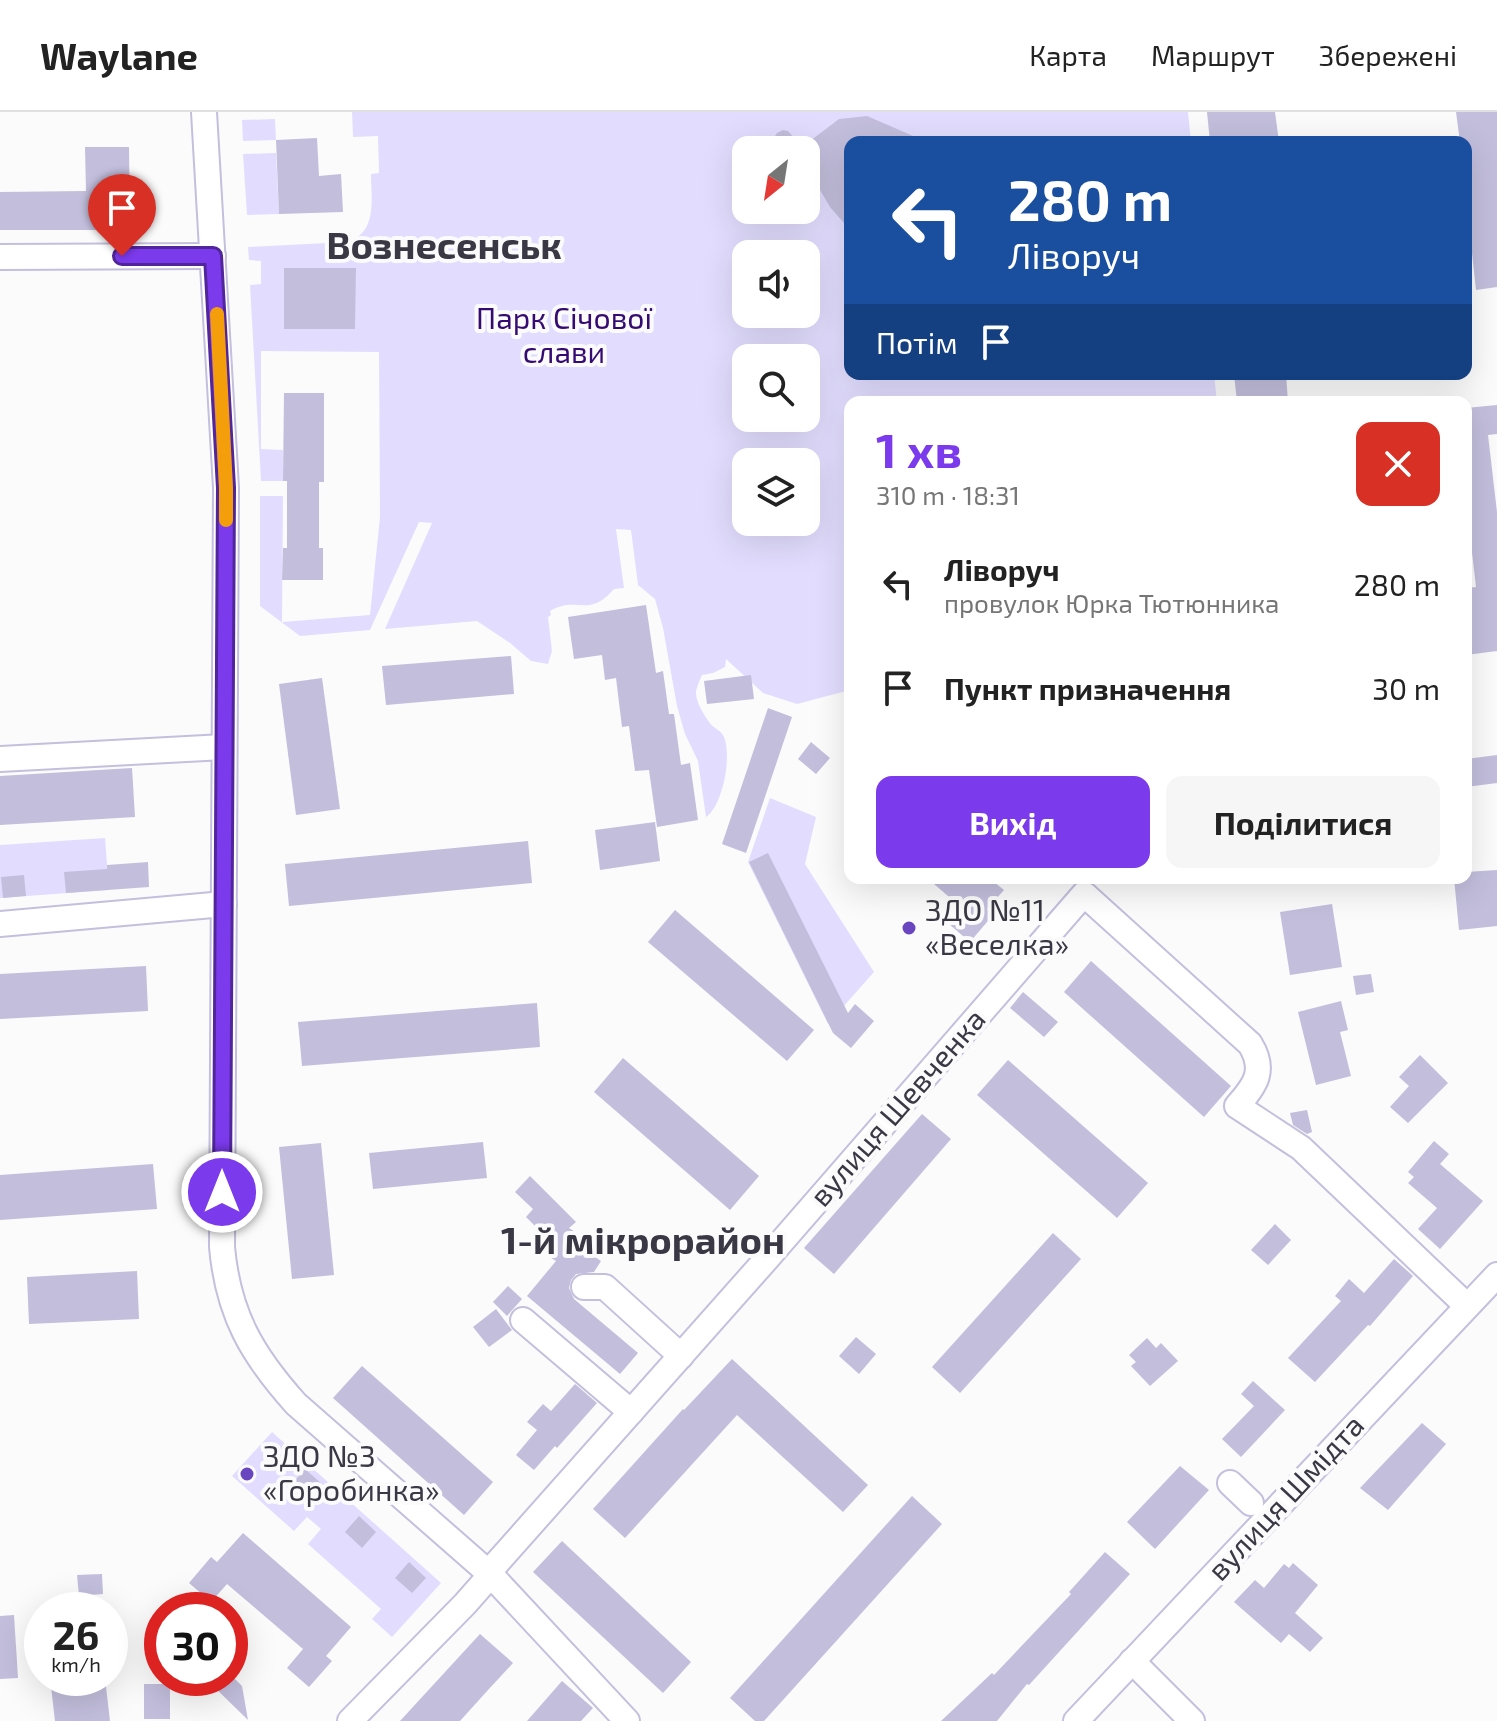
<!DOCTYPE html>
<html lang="uk">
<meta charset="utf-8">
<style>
body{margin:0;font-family:"Exo 2",sans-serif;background:#f6f6f6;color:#222;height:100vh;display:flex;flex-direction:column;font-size:30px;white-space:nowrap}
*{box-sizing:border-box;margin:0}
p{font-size:26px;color:#767676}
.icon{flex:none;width:44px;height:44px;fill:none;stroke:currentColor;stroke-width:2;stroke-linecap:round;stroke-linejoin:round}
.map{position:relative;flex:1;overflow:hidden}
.details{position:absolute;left:844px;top:284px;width:628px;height:488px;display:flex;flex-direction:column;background:#fff;border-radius:16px;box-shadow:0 8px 32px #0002}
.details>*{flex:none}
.guide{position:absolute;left:844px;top:24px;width:628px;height:244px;border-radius:16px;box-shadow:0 8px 32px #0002;background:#1a4fa0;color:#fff;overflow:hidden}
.needle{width:52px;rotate:210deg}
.buttons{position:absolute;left:732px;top:24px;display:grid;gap:16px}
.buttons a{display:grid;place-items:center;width:88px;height:88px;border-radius:16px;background:#fff;box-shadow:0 8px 32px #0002;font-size:40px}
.speed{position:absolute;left:24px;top:1480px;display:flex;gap:16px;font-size:40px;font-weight:700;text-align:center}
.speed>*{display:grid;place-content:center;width:104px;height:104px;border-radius:50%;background:#fff;box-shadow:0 8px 32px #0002;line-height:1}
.speed small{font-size:20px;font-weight:400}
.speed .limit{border:12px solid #d22;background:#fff;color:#111}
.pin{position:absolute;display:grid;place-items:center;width:68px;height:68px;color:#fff;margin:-82px -34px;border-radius:50% 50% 50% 0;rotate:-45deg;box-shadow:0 0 8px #0007}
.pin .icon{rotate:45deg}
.me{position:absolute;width:88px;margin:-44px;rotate:0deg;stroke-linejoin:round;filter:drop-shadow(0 0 6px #0008)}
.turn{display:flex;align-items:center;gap:28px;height:168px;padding:0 32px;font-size:36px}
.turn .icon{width:104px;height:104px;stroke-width:2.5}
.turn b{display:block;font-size:56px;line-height:68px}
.then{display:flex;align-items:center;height:76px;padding:0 32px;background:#0003;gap:16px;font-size:30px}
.round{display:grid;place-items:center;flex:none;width:84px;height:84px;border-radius:16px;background:#f6f6f6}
.headline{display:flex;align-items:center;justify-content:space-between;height:136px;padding:0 32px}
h1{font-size:48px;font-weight:700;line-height:60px;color:#7c3aed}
.primary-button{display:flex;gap:16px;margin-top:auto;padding:16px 32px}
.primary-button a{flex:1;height:92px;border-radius:16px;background:#7c3aed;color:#fff;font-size:32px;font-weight:700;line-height:92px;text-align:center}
.primary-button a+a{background:#f6f6f6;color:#222}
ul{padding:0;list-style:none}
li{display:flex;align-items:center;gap:24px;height:104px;padding:0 32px}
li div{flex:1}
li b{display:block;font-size:30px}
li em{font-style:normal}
header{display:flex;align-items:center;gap:48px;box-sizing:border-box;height:112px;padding:0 40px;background:#fff;border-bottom:2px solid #e0e0e0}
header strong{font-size:38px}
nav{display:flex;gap:44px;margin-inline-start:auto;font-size:28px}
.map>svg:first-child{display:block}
.green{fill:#e2ddfe;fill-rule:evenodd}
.building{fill:#c2bedc}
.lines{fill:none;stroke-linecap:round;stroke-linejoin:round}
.minor-casing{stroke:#c4bfdd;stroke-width:28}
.minor{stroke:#fff;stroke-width:24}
.route-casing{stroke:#51269a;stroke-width:20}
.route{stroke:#7c3aed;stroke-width:14}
.slow{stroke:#f59e0b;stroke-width:14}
.poi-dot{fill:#6946bf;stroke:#fbfbfb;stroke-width:3}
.labels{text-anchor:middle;stroke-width:8;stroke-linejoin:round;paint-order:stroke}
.park-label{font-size:30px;fill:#350a73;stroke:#fbfbfb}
.poi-label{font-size:30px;fill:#393844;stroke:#fbfbfb;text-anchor:start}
.street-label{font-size:30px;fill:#393844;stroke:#fbfbfb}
.district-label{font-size:38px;font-weight:bold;fill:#393844;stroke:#fbfbfb}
</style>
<header>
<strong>Waylane</strong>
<nav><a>Карта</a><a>Маршрут</a><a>Збережені</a></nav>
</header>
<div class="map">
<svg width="1497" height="1609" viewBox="0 0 1497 1609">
<rect width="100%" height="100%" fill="#fbfbfb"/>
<g class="green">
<path d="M352,0H1188L1191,30H850V262H1214L1217,290H850V578L797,592L763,581L726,547L725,555L713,561L702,563C700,568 696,576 696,581C696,590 704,603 709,610C712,615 720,618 723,623C733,641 723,694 706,705L698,649L685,622L677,594L663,516L655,487L638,473L631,418L616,417L624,476L614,477C588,507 578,483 550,499L551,503L548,505L552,539L548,552L531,549L510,531L477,509L385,517L432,411L419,410L370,518L300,524L260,494V384H283L282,510L370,503L380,405L379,240L261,239V337L283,338V369H261L250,173L261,172V149L249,148L248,135L346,130C378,122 371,87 371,62L379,61L378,24L353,25ZM746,38H806V98H746ZM746,142H806V202H746ZM746,246H806V306H746ZM746,350H806V410H746Z"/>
<polygon points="275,7 276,28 243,29 242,8"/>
<polygon points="276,41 279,102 247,103 243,42"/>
<polygon points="770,686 816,705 805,752 874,860 828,912 748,750"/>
<polygon points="105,726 109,778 0,786 0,733"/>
<polygon points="272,1320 441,1471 392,1525 372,1507 381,1497 308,1432 321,1417 307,1405 294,1419 232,1364"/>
</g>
<g class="building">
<polygon points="1207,0 1275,0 1279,30 1210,30"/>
<polygon points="1456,0 1497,0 1497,175 1476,178 1466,86 1466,30 1460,30"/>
<polygon points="867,4 927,30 850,30 850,118 830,95 806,54 806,32 839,7"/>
<polygon points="783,18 788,19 805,38 779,38 775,32 774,26 777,21"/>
<polygon points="317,26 319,64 341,62 343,100 279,102 276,28"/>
<polygon points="85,35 129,35 130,118 0,118 0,80 86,79"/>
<polygon points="284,156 356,156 355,217 284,217"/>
<polygon points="1234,262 1286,262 1288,290 1237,290"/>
<polygon points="284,281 324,281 324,370 319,370 319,436 323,436 323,468 282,468 283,436 287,436 287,369 283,369"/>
<polygon points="1497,293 1497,322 1488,323 1497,400 1497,539 1466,543 1466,476 1476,475 1466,389 1466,296"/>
<polygon points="646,493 656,561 663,559 669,602 674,602 681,653 690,651 698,708 657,715 649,658 635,659 629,614 622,615 616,566 605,568 602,543 574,547 568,505"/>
<polygon points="511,544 514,582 386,593 382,554"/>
<polygon points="751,563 754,587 707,592 704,569"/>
<polygon points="322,566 340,697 296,703 279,572"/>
<polygon points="768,596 792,605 746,741 722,732"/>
<polygon points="811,630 830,646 816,662 798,647"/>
<polygon points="1497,643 1497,671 1466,675 1466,647"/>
<polygon points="132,656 135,705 0,713 0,664"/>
<polygon points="655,710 660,749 600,758 595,718"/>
<polygon points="528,729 532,771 289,794 285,752"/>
<polygon points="768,741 848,901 855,892 874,909 851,936 833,921 749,750"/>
<polygon points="148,750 149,775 66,781 64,760 107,757 107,753"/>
<polygon points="1497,758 1497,814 1459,818 1454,766 1466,766 1466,760"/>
<polygon points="24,763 26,784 3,786 1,765"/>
<polygon points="927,766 989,766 1004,778 987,797 993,803 970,830 942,806 955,790"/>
<polygon points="1332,792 1342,855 1290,863 1280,800"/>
<polygon points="675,798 814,918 787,949 648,830"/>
<polygon points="1091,849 1231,974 1204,1005 1064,880"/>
<polygon points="146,854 148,899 0,907 0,862"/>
<polygon points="1371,862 1374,880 1356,883 1353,864"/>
<polygon points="1023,880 1058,910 1044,925 1010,896"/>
<polygon points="1341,889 1348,918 1340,920 1351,964 1316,973 1298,900"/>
<polygon points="537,891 540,935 302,954 298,910"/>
<polygon points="1420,943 1448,971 1408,1011 1390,995 1409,974 1399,965"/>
<polygon points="623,946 759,1064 730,1098 594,980"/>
<polygon points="1008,948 1148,1071 1117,1106 977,983"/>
<polygon points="1307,998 1312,1020 1307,1022 1293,1013 1290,1001"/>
<polygon points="922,1002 951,1027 834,1162 804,1136"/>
<polygon points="1434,1029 1449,1042 1440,1052 1483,1089 1440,1137 1418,1117 1437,1096 1408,1071 1414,1065 1408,1060"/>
<polygon points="483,1030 487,1066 373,1077 369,1041"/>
<polygon points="321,1031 334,1163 292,1167 279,1035"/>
<polygon points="153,1052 157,1097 0,1108 0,1063"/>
<polygon points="530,1064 576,1110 569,1116 591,1130 586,1139 601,1149 594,1160 576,1162 571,1168 569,1176 574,1187 638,1241 620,1262 527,1184 556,1149 548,1144 555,1134 526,1105 533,1097 515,1080"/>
<polygon points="1275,1112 1291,1128 1268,1153 1251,1138"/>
<polygon points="1053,1121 1081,1147 960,1281 932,1255"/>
<polygon points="1394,1147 1413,1164 1370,1214 1368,1213 1315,1270 1288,1246 1341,1189 1335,1184 1349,1167 1364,1181"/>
<polygon points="137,1159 139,1207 29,1212 27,1165"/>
<polygon points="508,1174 522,1187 507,1204 493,1190"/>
<polygon points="496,1197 512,1218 489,1235 473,1215"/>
<polygon points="856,1225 876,1242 859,1262 839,1244"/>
<polygon points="1147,1226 1156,1236 1161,1231 1178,1249 1150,1274 1131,1254 1136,1250 1129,1243"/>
<polygon points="732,1247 868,1373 843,1400 737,1303 625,1426 593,1397 683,1297 684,1298"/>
<polygon points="362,1254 493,1370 464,1403 333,1286"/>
<polygon points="1253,1269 1285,1298 1241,1345 1222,1327 1254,1294 1241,1282"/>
<polygon points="575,1272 597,1291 557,1336 555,1334 534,1358 516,1343 537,1318 527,1310 543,1292 551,1299"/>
<polygon points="1422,1311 1446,1332 1388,1398 1360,1376"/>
<polygon points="1180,1354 1209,1378 1155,1437 1127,1410"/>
<polygon points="305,1357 322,1372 308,1388 291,1373"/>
<polygon points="912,1384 942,1412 764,1609 755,1609 730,1586"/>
<polygon points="359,1404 376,1420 362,1436 345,1420"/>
<polygon points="243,1421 351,1515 326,1544 332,1549 309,1575 287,1556 303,1537 227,1472 211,1490 189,1471 211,1445 217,1450"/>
<polygon points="562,1429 691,1550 663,1581 533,1460"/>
<polygon points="1105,1440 1130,1462 1029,1573 1027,1572 997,1609 941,1609 992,1561 994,1563 1071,1482 1069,1480"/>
<polygon points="409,1450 426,1466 412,1481 395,1466"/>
<polygon points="1293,1451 1318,1473 1295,1501 1323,1526 1310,1540 1289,1522 1281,1531 1234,1490 1255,1468 1264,1476 1284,1452 1289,1456"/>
<polygon points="102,1462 103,1482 79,1484 77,1463"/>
<polygon points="14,1503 18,1566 0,1567 0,1504"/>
<polygon points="480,1522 513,1551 488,1578 460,1609 400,1609"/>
<polygon points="50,1566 105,1566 110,1609 55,1609"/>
<polygon points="205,1566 234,1566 242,1574 248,1608"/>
<polygon points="562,1569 593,1596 581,1609 527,1609"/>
<rect x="144" y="1572" width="26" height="35"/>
</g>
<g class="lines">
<g class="minor-casing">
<g id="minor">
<path d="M204,0L226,376L222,1135C228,1202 252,1243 296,1292L490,1462L627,1609"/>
<polyline points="0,145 213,144"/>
<polyline points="0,647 224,635"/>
<polyline points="0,812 224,792"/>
<polyline points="584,1175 605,1175 681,1244"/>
<polyline points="523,1208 631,1300"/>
<polyline points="1230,1371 1251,1391"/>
<polyline points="1132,1549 1192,1609"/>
<path d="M350,1609L465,1492L487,1467L496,1452L764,1150L1084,782L1250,932C1266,958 1256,973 1237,994L1301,1036L1467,1194"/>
<polyline points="1076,1609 1497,1163"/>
</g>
</g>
<use href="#minor" class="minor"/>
</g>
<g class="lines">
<g class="route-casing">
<polyline id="route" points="122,144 213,144 226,376 222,1080"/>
</g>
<use href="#route" class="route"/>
<polyline class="slow" points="217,202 226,376 226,408"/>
</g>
<g class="poi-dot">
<circle cx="909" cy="816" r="8"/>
<circle cx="247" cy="1362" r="8"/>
</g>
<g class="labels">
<g class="park-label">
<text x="564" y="217">Парк Січової<tspan x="564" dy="34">слави</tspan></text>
</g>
<g class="poi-label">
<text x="925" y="809">ЗДО №11<tspan x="925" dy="34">«Веселка»</tspan></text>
<text x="263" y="1355">ЗДО №3<tspan x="263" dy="34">«Горобинка»</tspan></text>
</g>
<g class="street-label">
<text transform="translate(898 996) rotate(-49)" y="10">вулиця Шевченка</text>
<text transform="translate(1286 1386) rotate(-47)" y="10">вулиця Шмідта</text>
</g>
<g class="district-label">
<text x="444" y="147">Вознесенськ</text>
<text x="643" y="1142">1-й мікрорайон</text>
</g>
</g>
</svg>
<div class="buttons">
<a><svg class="needle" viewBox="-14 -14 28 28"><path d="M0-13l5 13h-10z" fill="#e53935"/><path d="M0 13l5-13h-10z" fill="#767676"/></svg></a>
<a><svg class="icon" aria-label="sound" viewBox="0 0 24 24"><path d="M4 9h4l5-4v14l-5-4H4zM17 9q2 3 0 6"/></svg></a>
<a><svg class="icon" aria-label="search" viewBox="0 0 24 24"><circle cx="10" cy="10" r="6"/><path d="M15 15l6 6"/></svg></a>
<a><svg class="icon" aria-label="layers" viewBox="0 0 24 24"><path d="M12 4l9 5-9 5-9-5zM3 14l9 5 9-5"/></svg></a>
</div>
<div class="speed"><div>26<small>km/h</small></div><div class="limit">30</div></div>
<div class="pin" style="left:122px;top:144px;background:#d93025"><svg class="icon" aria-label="arrive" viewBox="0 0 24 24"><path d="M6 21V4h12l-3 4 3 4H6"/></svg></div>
<svg class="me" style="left:222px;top:1080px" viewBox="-20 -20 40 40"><circle r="17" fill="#7c3aed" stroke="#fff" stroke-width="3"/><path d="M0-11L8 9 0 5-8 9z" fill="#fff"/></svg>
<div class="guide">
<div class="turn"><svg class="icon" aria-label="left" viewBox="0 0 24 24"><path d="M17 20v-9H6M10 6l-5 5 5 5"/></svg><div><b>280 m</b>Ліворуч</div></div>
<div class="then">Потім<svg class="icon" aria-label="arrive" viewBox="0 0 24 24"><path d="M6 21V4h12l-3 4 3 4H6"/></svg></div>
</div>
<section class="details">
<div class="headline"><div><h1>1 хв</h1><p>310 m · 18:31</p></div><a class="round" style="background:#d93025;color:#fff"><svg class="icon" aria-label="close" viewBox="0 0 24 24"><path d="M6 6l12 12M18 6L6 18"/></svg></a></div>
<ul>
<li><svg class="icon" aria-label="left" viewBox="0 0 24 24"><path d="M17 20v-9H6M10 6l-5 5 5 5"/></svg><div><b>Ліворуч</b><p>провулок Юрка Тютюнника</p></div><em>280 m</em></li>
<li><svg class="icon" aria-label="arrive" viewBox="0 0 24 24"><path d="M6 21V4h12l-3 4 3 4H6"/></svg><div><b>Пункт призначення</b></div><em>30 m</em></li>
</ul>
<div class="primary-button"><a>Вихід</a><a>Поділитися</a></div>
</section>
</div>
